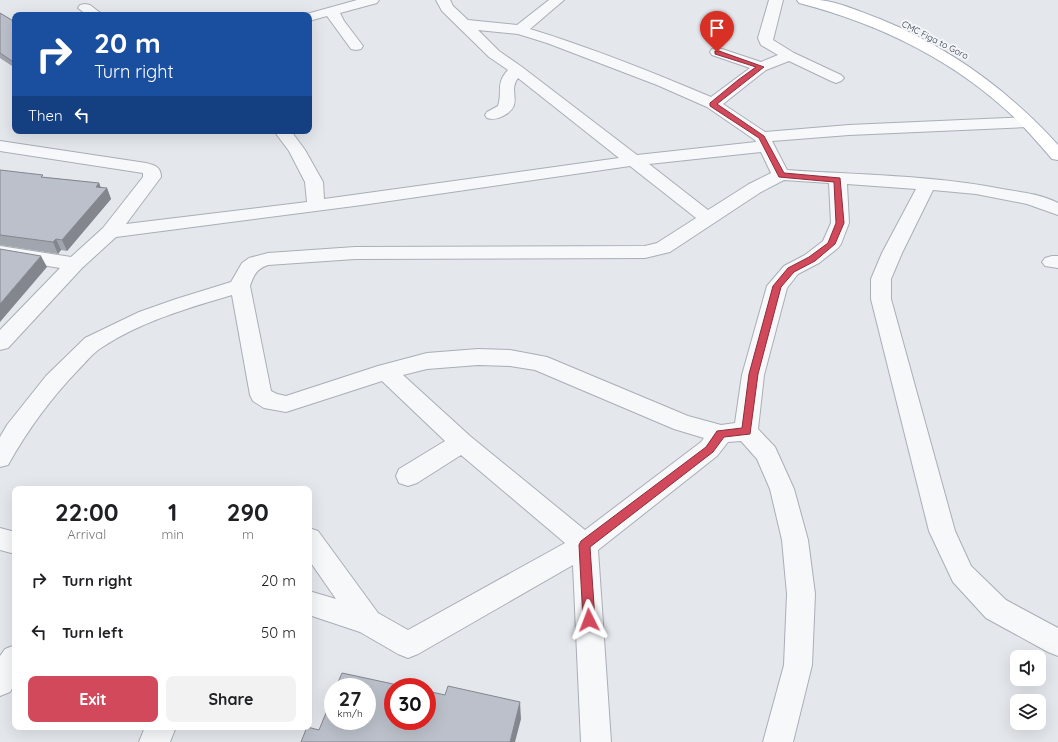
<!DOCTYPE html>
<style>
body{margin:0;font-family:Quicksand,sans-serif;background:#f2f2f2;color:#202124;height:100vh;display:flex;flex-direction:column;font-size:15px;white-space:nowrap}
*{box-sizing:border-box;margin:0}
p{font-size:13px;color:#757577}
.icon{flex:none;width:22px;height:22px;fill:none;stroke:currentColor;stroke-width:2;stroke-linecap:round;stroke-linejoin:round}
.map{position:relative;flex:1;overflow:hidden}
.sheet{position:absolute;left:12px;top:486px;width:300px;height:244px;display:flex;flex-direction:column;background:#fff;border-radius:8px;box-shadow:0 4px 16px #0002}
.sheet>*{flex:none}
.hud{position:absolute;left:12px;top:12px;width:300px;height:122px;border-radius:8px;box-shadow:0 4px 16px #0002;background:#1a4fa0;color:#fff;overflow:hidden}
.fabs{position:absolute;left:1010px;top:650px;display:grid;gap:8px}
.fabs a{display:grid;place-items:center;width:36px;height:36px;border-radius:8px;background:#fff;box-shadow:0 4px 16px #0002;font-size:20px}
.speed{position:absolute;left:324px;top:678px;display:flex;gap:8px;font-size:20px;font-weight:700;text-align:center}
.speed>*{display:grid;place-content:center;width:52px;height:52px;border-radius:50%;background:#fff;box-shadow:0 4px 16px #0002;line-height:1}
.speed small{font-size:10px;font-weight:400}
.speed .limit{border:6px solid #d22;background:#fff;color:#111}
.pin{position:absolute;display:grid;place-items:center;width:34px;height:34px;color:#fff;margin:-41px -17px;border-radius:50% 50% 50% 0;rotate:-45deg;box-shadow:0 0 4px #0007}
.pin .icon{rotate:45deg}
.me{position:absolute;width:44px;margin:-22px;rotate:357deg;stroke-linejoin:round;filter:drop-shadow(0 0 3px #0008)}
.turn{display:flex;align-items:center;gap:14px;height:84px;padding:0 16px;font-size:18px}
.turn .icon{width:52px;height:52px;stroke-width:2.5}
.turn b{display:block;font-size:28px;line-height:34px}
.then{display:flex;align-items:center;height:38px;padding:0 16px;background:#0003;gap:8px;font-size:15px}
.eta{display:flex;justify-content:space-evenly;align-items:center;height:68px;text-align:center}
.eta b{font-size:24px;font-weight:700;line-height:28px}
.button{display:flex;gap:8px;margin-top:auto;padding:8px 16px}
.button a{flex:1;height:46px;border-radius:8px;background:#d1495b;color:#fff;font-size:16px;font-weight:700;line-height:46px;text-align:center}
.button a+a{background:#f2f2f2;color:#202124}
ul{padding:0;list-style:none}
li{display:flex;align-items:center;gap:12px;height:52px;padding:0 16px}
li div{flex:1}
li b{display:block;font-size:15px}
li em{font-style:normal}
.map>svg:first-child{display:block}
.lines{fill:none;stroke-linecap:round;stroke-linejoin:round}
.minor-casing{stroke:#a9aeb7;stroke-width:2}
.major-casing{stroke:#a3abb8;stroke-width:2}
.minor{fill:#f7f8fa;fill-rule:evenodd}
.major{fill:#fff;fill-rule:evenodd}
.wall{fill:#a1a5ae}
.shaded-wall{fill:#83868d}
.building{fill:#bbc0ca;stroke:#83868d}
.route{fill:#d1495b;stroke:#882f3b}
.labels{text-anchor:middle;stroke-width:4;stroke-linejoin:round;paint-order:stroke}
.far-street-label{font-size:9px;fill:#2b3445;stroke:#f4f6f9}
</style>
<div class="map">
<svg width="1058" height="742" viewBox="0 0 1058 742">
<rect width="100%" height="100%" fill="#e4e7ec"/>
<g class="lines">
<g class="minor-casing">
<g id="minor">
<polygon points="357,0 379,0 377,3 340,13 344,21 363,46 361,49 356,50 351,49 327,16 309,21 309,15 303,15"/>
<path d="M436,0H450L453,6L468,20L517,25L549,0H564L530,29C592,48 652,72 711,97L750,68L712,55L710,52L712,49L717,48L722,49L761,62L778,55L761,45L758,38L769,0H783L773,40L794,53L841,75L844,78L841,81L836,83L831,81L789,61L766,70L723,104L765,132L849,125L1027,117L1033,119L1035,122L1033,125L1027,127L849,135L772,141L787,170C859,175 932,175 1002,189C1021,192 1041,194 1058,203V215L1027,204L976,194L933,190L902,253L891,279V299L955,531L971,566L1006,600L1058,628V656L1048,652L986,618L953,582L929,531L871,299V279L882,253L916,189L847,184L849,223L841,244L838,248L819,263L798,274L787,288L764,375L758,429L775,447L794,489L808,540L815,594L812,665L793,742H763L784,665L787,594L782,540L770,489L757,459L741,441L728,442L717,456L598,550L611,742H581L573,565L418,654L408,658L398,654L360,632L309,615V591L336,599L309,560V528L318,531L378,613L408,630L565,543L461,455L417,483L408,486L399,483L396,476L399,469L445,441L382,381L286,412L264,408L253,401L250,395L232,295C188,308 140,322 101,348C93,353 86,362 79,369C51,398 28,429 8,465L0,467V437L7,425L46,376L85,338L139,312L176,299L231,282L242,263L249,258L268,253L355,247L645,246L657,243L696,218L630,166L362,205L116,237L82,268L8,348L0,350V330L60,268L0,258V246L71,257L103,228L143,177V173L0,151V141L146,163C155,165 161,167 161,177L126,224L307,202L305,182L289,151L274,131H291L305,150L323,182L324,199L619,158L518,78C507,92 525,105 503,116C497,119 493,120 487,118L485,115L487,112L498,106C503,91 495,84 508,70L489,57L442,11ZM478,30L518,34L547,43L657,85L707,107L755,140L756,142L637,155L522,67L499,51ZM761,152L771,173L749,184L708,210L649,164ZM784,180L829,183L831,223L823,241L805,255L784,266L767,286L742,375L735,423L721,425L688,416L547,357L510,350L478,349L427,353L378,366L286,396L277,394L271,391L250,286C254,274 257,269 268,265L355,259L645,258L670,252L761,192ZM478,365L510,366L535,370L674,429L704,438L701,442L585,530L470,436L403,375L427,369Z"/>
<polygon points="85,4 90,5 103,15 87,15 78,8 80,5"/>
<polygon points="1052,256 1058,256 1058,268 1045,266 1042,262 1045,258"/>
<polygon points="0,528 15,532 15,554 0,550"/>
<polygon points="15,645 15,684 10,692 0,696 0,656 5,649"/>
<polygon points="145,727 176,727 170,742 139,742"/>
</g>
</g>
<g class="major-casing">
<path id="major" d="M797,0C804,0 812,0 819,0C839,2 861,12 880,19C949,47 1008,90 1058,145V160L1052,159C1040,145 1028,131 1015,118C954,60 880,24 799,3Z"/>
</g>
<use href="#minor" class="minor"/>
<use href="#major" class="major"/>
</g>
<g class="wall">
<polygon points="0,13 15,22 15,68 0,58"/>
<polygon points="171,131 189,131 187,133"/>
<polygon points="0,170 44,177 99,183 101,188 107,188 111,199 67,251 61,250 58,254 0,245"/>
</g>
<g class="shaded-wall">
<polygon points="99,183 103,193 107,188 111,199 67,251 62,240 96,187"/>
<polygon points="56,239 61,250 58,254 53,242"/>
<polygon points="41,256 47,267 0,322 0,304"/>
<polygon points="520,702 521,719 515,742 510,742"/>
</g>
<g class="building">
<polygon points="0,13 15,22 15,63 0,53"/>
<polygon points="0,170 43,175 41,177 99,183 96,187 107,188 62,240 56,239 53,242 0,235"/>
<polygon points="0,249 41,256 0,304"/>
<polygon points="342,673 407,687 393,687 393,721 427,721 427,691 445,695 448,686 520,702 510,742 301,742 307,727 319,730 333,696 333,721 367,721 367,687 336,687"/>
</g>
<polygon class="route" points="715,51 719,51 764,67 717,104 764,136 784,173 840,178 844,223 835,244 815,261 794,272 781,287 758,374 750,434 724,437 713,452 590,547 595,620 593,624 589,626 585,624 583,620 579,545 581,541 706,447 717,431 742,428 749,374 773,286 788,268 809,257 828,243 836,223 834,182 779,177 759,138 710,106 710,103 738,80 756,67 715,54"/>
<g class="labels">
<g class="far-street-label">
<text transform="translate(935 40) rotate(27)" y="3">CMC Figa to Goro</text>
</g>
</g>
</svg>
<div class="fabs">
<a><svg class="icon" aria-label="sound" viewBox="0 0 24 24"><path d="M4 9h4l5-4v14l-5-4H4zM17 9q2 3 0 6"/></svg></a>
<a><svg class="icon" aria-label="layers" viewBox="0 0 24 24"><path d="M12 4l9 5-9 5-9-5zM3 14l9 5 9-5"/></svg></a>
</div>
<div class="speed"><div>27<small>km/h</small></div><div class="limit">30</div></div>
<div class="pin" style="left:717px;top:52px;background:#d93025"><svg class="icon" aria-label="arrive" viewBox="0 0 24 24"><path d="M6 21V4h12l-3 4 3 4H6"/></svg></div>
<svg class="me" style="left:589px;top:620px" viewBox="-20 -20 40 40"><path d="M0-17L14 15 0 8-14 15z" fill="#d1495b" stroke="#fff" stroke-width="4"/></svg>
<div class="hud">
<div class="turn"><svg class="icon" aria-label="right" viewBox="0 0 24 24"><path d="M7 20v-9h11M14 6l5 5-5 5"/></svg><div><b>20 m</b>Turn right</div></div>
<div class="then">Then<svg class="icon" aria-label="left" viewBox="0 0 24 24"><path d="M17 20v-9H6M10 6l-5 5 5 5"/></svg></div>
</div>
<section class="sheet">
<div class="eta">
<div><b>22:00</b><p>Arrival</p></div>
<div><b>1</b><p>min</p></div>
<div><b>290</b><p>m</p></div>
</div>
<ul>
<li><svg class="icon" aria-label="right" viewBox="0 0 24 24"><path d="M7 20v-9h11M14 6l5 5-5 5"/></svg><div><b>Turn right</b></div><em>20 m</em></li>
<li><svg class="icon" aria-label="left" viewBox="0 0 24 24"><path d="M17 20v-9H6M10 6l-5 5 5 5"/></svg><div><b>Turn left</b></div><em>50 m</em></li>
</ul>
<div class="button"><a>Exit</a><a>Share</a></div>
</section>
</div>
